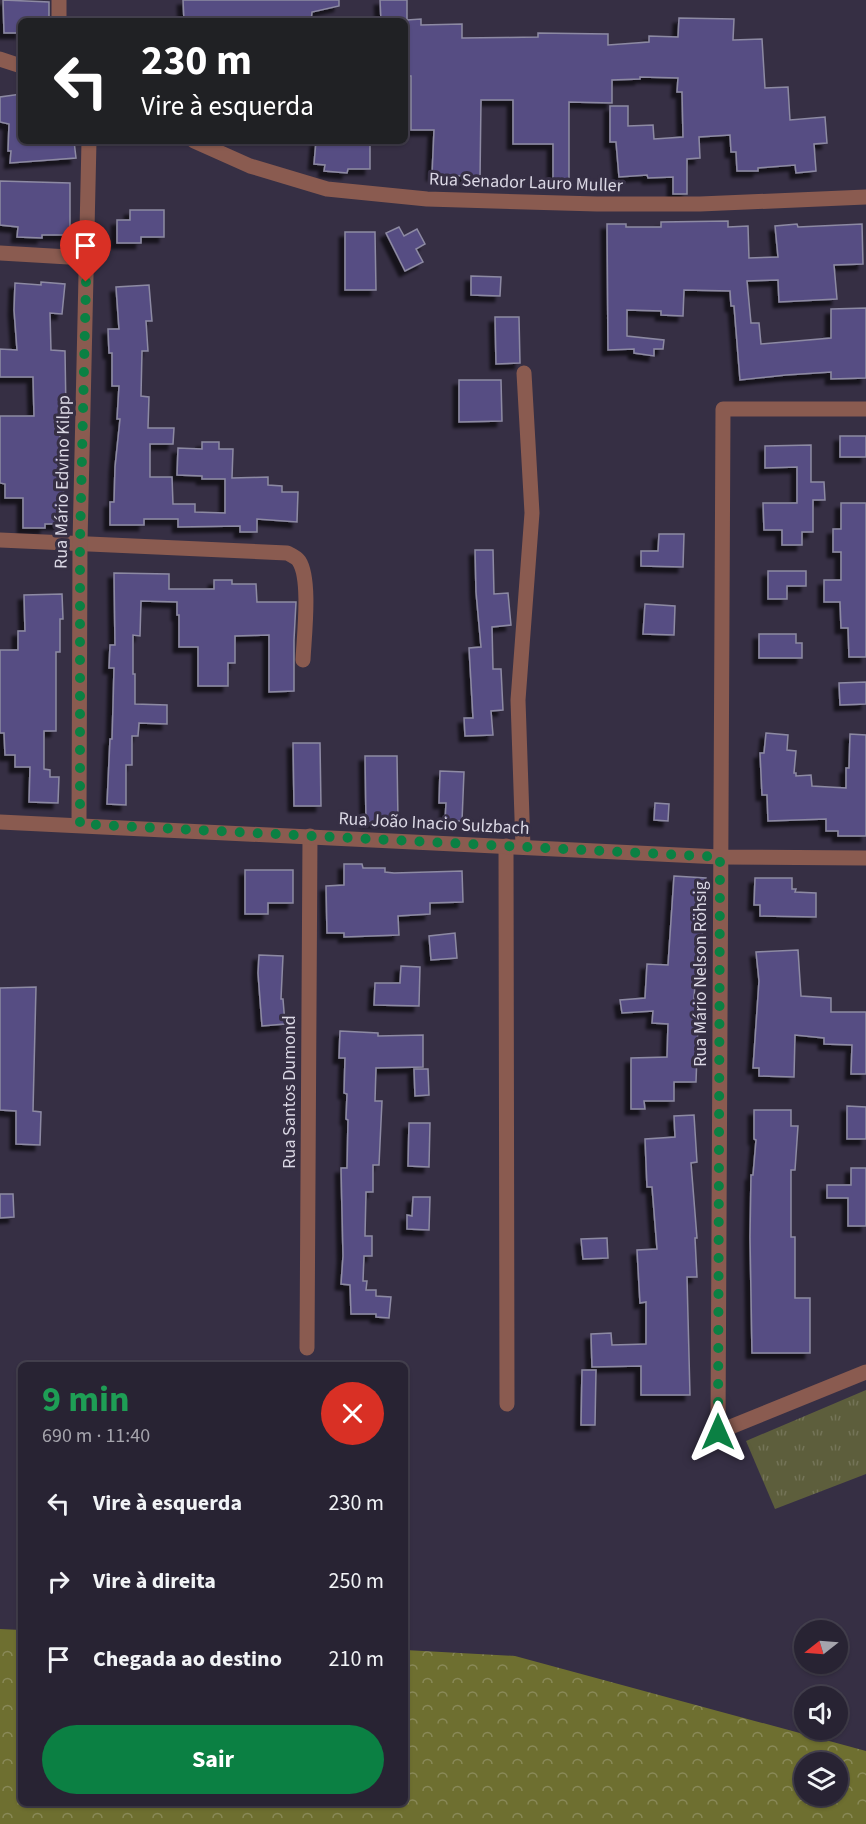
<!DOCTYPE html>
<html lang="pt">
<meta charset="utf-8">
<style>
body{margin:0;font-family:"Source Sans 3",sans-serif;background:#302b3b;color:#f1f3f6;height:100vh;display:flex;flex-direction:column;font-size:22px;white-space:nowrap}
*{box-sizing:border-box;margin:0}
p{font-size:20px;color:#a5a4ac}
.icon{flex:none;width:33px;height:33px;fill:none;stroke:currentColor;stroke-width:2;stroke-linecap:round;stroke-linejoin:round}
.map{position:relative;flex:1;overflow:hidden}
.details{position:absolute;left:18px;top:1362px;width:390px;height:444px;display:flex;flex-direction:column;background:#282333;border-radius:9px;box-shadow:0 2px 4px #0004,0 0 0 2px #44404e}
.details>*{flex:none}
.hud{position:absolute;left:18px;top:18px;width:390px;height:126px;border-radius:9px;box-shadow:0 2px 4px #0004,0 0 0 2px #44404e;background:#202124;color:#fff;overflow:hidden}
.needle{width:39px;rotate:253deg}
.tools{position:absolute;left:794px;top:1620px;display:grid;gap:12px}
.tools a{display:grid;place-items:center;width:54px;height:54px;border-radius:50%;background:#282333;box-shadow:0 2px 4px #0004,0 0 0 2px #44404e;font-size:30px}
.pin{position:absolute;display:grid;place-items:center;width:51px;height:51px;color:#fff;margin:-62px -26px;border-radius:50% 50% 50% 0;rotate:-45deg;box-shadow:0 0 6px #0007}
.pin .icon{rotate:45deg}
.me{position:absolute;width:66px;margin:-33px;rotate:0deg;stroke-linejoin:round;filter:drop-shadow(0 0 4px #0008)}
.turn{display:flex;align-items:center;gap:21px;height:126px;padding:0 24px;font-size:27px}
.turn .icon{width:78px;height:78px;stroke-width:2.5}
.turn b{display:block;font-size:42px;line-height:51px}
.round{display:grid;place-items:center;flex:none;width:63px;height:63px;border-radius:32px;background:#302b3b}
.headline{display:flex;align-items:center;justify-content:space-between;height:102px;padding:0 24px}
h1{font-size:36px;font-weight:700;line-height:45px;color:#1e9e55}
.action{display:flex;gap:12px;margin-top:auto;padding:12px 24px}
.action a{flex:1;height:69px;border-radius:36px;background:#0b8043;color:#fff;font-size:24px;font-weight:700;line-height:69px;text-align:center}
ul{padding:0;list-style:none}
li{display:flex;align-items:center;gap:18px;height:78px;padding:0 24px}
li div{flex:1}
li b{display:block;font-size:22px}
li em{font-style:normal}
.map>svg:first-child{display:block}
.grass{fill:url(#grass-tufts)}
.forest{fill:url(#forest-crowns);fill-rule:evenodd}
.building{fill:#574e83;stroke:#8d8aa3;stroke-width:1.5;filter:url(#shadow)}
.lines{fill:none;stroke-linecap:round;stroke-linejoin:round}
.minor{stroke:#8a5b50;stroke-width:15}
.tertiary{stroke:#8a5b50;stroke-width:15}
.route{stroke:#0b8043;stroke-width:10;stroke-dasharray:0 18}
.labels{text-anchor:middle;stroke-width:6;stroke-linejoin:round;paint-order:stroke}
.street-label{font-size:18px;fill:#dbd8e5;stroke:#362f44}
</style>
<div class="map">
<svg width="866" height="1824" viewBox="0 0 866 1824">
<defs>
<pattern id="grass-tufts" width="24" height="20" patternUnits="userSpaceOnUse" patternTransform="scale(1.5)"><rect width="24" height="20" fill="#5d5e3c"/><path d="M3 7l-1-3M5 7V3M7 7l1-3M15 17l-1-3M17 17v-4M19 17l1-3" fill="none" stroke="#747458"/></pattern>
<pattern id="forest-crowns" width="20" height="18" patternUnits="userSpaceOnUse" patternTransform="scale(1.5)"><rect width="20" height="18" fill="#6e6f30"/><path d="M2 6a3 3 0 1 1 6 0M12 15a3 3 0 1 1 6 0" fill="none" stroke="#898958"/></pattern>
<filter id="shadow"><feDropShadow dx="-5.5" dy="5.5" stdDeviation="1.5" flood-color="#0009"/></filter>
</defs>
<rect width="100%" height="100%" fill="#362f44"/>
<polygon class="grass" points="866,1390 866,1474 775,1509 746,1441"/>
<path class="forest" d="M0,1629L21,1630V1803H405V1650L515,1656L866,1751V1824H0ZM804,1762H837V1796H804Z"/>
<g class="building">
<polygon points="3,0 49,2 49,21 21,21 21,33 4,33"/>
<polygon points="183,0 339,0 339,6 312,12 311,21 184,21"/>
<polygon points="380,0 407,0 407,20 421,19 421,25 462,24 462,38 538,37 538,33 608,34 608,45 649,42 649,36 678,37 679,18 734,19 733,40 762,39 765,88 788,87 790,120 825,117 827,143 814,144 816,171 796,173 795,165 758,168 758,171 737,171 736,152 731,152 730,135 699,137 700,158 687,159 687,194 673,194 673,177 648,178 647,175 619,177 616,142 610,142 610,106 628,106 628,126 653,125 654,139 683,137 682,92 677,92 678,78 640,77 640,79 612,80 612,103 569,102 569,182 553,182 553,144 513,144 513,100 481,100 480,180 465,180 465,176 432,175 434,130 411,130 411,76 405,76 405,21 381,21"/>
<polygon points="21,94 21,141 74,141 76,158 10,163 11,151 8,151 9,124 0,122 0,97"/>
<polygon points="316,141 370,141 370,169 348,169 347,173 324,171 325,165 314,164"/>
<polygon points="0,181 70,183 70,235 42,235 42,238 17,237 18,227 0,225"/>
<polygon points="130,210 164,210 164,237 141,237 141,243 117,243 117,220 130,220"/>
<polygon points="728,221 728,227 748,226 749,258 778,257 775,226 797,224 798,227 862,224 863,264 834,265 837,299 779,302 778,280 747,281 751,323 759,323 761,344 831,338 831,309 866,308 866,378 831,379 831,372 786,375 740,380 734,306 731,306 730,291 684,290 683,316 661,315 661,311 627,310 627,336 664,340 663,349 654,349 654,356 634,353 634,349 608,350 607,224 626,224 626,227 661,227 661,222"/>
<polygon points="399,227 404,236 417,229 425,244 416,249 423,262 405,271 386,233"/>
<polygon points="345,232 375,232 376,290 345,290"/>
<polygon points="471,276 501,277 500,296 471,295"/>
<polygon points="41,282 65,284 62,314 50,313 51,350 65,351 66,412 62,412 62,417 60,417 60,458 63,458 64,524 45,524 45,528 23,528 23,498 5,498 5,484 0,483 0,416 34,416 33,377 0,377 0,349 17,350 14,310 15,283 41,285"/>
<polygon points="149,285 152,321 146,321 148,351 142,351 141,396 149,397 148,428 174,428 173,444 150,444 150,477 172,477 173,504 195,504 195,512 225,513 225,479 202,479 202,476 177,475 178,448 202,449 202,442 219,442 219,449 233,449 232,478 268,477 268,485 282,486 282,492 298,492 297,522 257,519 257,532 240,532 240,526 178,527 178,519 144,519 144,525 110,525 110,502 114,502 115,467 120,419 117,419 119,386 112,386 112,353 109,353 108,329 119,329 116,287"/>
<polygon points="495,317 519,317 520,363 496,364"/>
<polygon points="459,380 501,380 502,421 459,422"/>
<rect x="840" y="436" width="26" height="21"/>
<polygon points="811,445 811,482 824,482 825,500 813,500 813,532 802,532 802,545 782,545 782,530 764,530 763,503 797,503 797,467 765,468 765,446"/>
<polygon points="841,503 866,503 866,657 849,657 848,628 841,628 840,602 824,602 824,580 841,580 841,552 833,552 833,529 841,529"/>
<polygon points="659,534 684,534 683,567 641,566 641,551 658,551"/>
<polygon points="475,550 493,550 494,594 508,593 511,625 492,627 493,669 501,669 503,710 491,711 493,735 465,736 464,718 473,718 469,648 481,647 476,592"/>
<polygon points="768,571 806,571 806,586 787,586 787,599 768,599"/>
<polygon points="114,573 169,574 169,589 214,589 214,580 232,580 232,584 256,584 257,602 296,602 294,640 294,691 269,692 269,635 235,636 235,663 228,663 228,686 198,686 198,647 179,647 179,615 177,615 177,602 141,601 140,636 133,635 133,674 135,674 135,704 167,705 167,724 139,723 138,736 132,736 132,765 126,765 126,805 107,804 110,739 112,739 113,706 114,668 109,668 110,645 115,645"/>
<polygon points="62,594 63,619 60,619 60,652 56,652 56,731 44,731 44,769 50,770 50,777 59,777 58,803 29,802 30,767 15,767 15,755 5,755 4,733 0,733 0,650 18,650 18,631 25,631 24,595"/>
<polygon points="645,604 675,606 674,635 643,634"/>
<polygon points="759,634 796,634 796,643 802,643 802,658 759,658"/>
<polygon points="866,682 866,704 840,705 839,683"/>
<polygon points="766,733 788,735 787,750 796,751 794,773 796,773 796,776 811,775 812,786 846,788 846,768 849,768 850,734 866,735 866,836 838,836 838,831 826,831 826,819 768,821 767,795 762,795 760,753 764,753"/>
<polygon points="293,743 320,743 321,806 294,806"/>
<polygon points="365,756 397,756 398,821 366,822"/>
<polygon points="440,771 464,772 462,821 445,821 446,803 439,803"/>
<polygon points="655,803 669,804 668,821 654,820"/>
<polygon points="344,864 362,864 363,868 385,868 385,872 394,873 462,871 463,902 430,903 430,914 398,916 399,935 344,937 344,933 327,933 326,886 344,885"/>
<polygon points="245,870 293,870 293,903 268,903 268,914 245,914"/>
<polygon points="674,876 706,878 701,954 697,954 694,999 699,999 696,1082 674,1082 674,1101 644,1101 645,1109 631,1109 631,1058 667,1057 668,1024 652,1023 653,1011 622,1013 620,1000 645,998 647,964 668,965"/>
<polygon points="755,878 792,878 792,889 796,889 795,892 816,893 816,917 760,916 760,905 754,905"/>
<polygon points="455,933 457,958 431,960 429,936"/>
<polygon points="798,950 801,996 831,998 831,1012 866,1012 866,1074 851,1074 852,1045 824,1044 824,1038 795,1035 794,1077 759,1076 759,1068 753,1068 759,981 756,952"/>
<polygon points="259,955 283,956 281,999 283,999 285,1024 262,1026 258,973"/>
<polygon points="401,966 420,967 419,1006 374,1005 375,983 400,983"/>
<polygon points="36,987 33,1111 41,1112 40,1145 16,1144 16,1111 0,1110 0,988"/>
<polygon points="340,1031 378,1033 378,1036 423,1035 423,1067 376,1068 375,1101 382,1101 379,1165 373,1165 373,1192 366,1192 365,1236 372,1236 372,1256 364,1256 363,1281 367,1281 366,1290 376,1290 376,1296 391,1297 389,1318 376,1317 376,1314 351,1314 350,1285 341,1284 343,1256 341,1168 347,1168 348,1120 346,1119 347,1094 344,1093 345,1058 339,1058"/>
<polygon points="414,1069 428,1069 429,1095 415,1096"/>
<polygon points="847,1106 866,1107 866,1139 847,1139"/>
<polygon points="754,1110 791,1110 791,1126 798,1126 795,1170 791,1170 791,1237 795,1237 795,1298 810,1298 810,1353 752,1353 750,1237 751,1175 753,1175 756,1140 754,1139"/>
<polygon points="694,1115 697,1162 691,1163 697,1238 695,1238 697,1277 687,1277 690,1395 641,1395 641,1366 592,1367 591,1334 611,1333 612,1345 646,1344 646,1302 640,1303 637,1250 657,1249 652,1187 647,1187 645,1139 675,1137 674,1116"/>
<polygon points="409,1123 430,1123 429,1167 408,1166"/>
<polygon points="851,1168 866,1168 866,1226 848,1226 848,1198 827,1198 827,1185 851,1185"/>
<polygon points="0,1194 13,1194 14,1217 0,1218"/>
<polygon points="413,1197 430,1197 429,1230 407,1229 407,1215 412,1216"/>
<polygon points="607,1238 608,1258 583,1259 581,1239"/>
<polygon points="582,1370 596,1370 595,1425 581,1425"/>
</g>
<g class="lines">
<g class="minor">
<polyline points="59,21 59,0"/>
<polyline points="0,59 21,66"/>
<polyline points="194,141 250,166 327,189 427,199 597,204 700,204 866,197"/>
<polyline points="0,253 86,258"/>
<polyline points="866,409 723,409 718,1432 866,1372"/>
<path d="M0,540L287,553C291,555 296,557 299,561C311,579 304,637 303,660"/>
<polyline points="79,824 80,543 89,141"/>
<polyline points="506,846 507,1404"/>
<polyline points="523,847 518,700 532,513 524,373"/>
<polyline points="307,1348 310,836"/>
</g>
<polyline class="tertiary" points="0,822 720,857 866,858"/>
</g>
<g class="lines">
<polyline class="route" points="86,282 80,543 80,824 720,857 718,1432"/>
</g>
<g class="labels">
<g class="street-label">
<text transform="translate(526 182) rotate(2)" y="6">Rua Senador Lauro Muller</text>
<text transform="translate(62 482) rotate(-89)" y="6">Rua Mário Edvino Kilpp</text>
<text transform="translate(434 823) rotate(3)" y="6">Rua João Inacio Sulzbach</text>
<text transform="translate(700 974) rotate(-90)" y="6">Rua Mário Nelson Röhsig</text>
<text transform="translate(289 1092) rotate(-90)" y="6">Rua Santos Dumond</text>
</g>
</g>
</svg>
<div class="tools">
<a><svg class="needle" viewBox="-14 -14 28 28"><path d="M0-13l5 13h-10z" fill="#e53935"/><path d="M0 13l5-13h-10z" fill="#a5a4ac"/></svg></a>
<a><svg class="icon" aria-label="sound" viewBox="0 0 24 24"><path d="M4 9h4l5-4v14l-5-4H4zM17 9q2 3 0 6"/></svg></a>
<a><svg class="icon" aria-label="layers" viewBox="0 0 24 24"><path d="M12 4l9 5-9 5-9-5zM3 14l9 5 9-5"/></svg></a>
</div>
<div class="pin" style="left:86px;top:282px;background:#d93025"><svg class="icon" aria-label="arrive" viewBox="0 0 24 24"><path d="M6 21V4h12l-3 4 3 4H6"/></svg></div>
<svg class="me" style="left:718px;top:1432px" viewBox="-20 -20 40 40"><path d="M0-17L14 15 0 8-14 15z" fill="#0b8043" stroke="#fff" stroke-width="4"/></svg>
<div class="hud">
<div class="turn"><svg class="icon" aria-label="left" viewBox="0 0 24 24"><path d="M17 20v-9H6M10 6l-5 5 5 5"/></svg><div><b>230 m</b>Vire à esquerda</div></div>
</div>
<section class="details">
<div class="headline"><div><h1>9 min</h1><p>690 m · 11:40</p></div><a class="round" style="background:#d93025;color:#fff"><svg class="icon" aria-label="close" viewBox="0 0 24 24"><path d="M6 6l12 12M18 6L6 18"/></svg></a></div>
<ul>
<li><svg class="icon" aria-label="left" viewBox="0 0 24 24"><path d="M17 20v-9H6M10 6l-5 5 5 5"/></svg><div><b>Vire à esquerda</b></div><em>230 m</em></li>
<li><svg class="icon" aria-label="right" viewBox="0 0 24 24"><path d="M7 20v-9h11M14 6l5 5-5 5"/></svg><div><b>Vire à direita</b></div><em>250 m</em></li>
<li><svg class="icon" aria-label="arrive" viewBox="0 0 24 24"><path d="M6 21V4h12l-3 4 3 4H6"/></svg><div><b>Chegada ao destino</b></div><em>210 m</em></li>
</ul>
<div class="action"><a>Sair</a></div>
</section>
</div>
